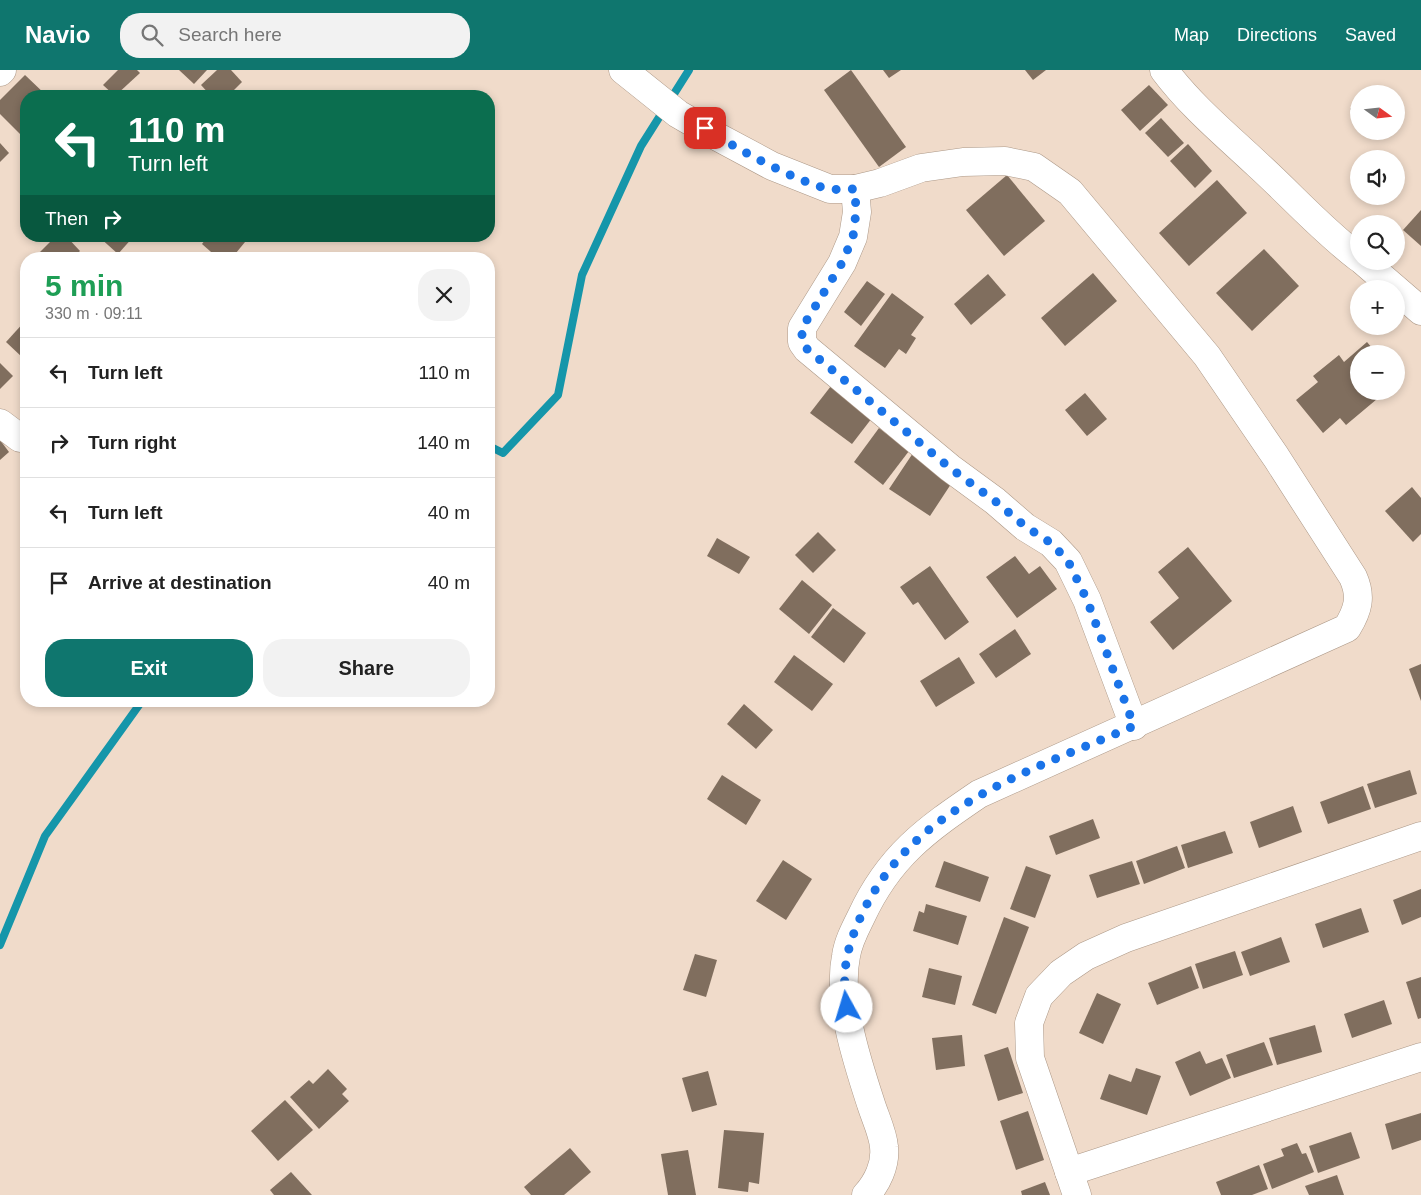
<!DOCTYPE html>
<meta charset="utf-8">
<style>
body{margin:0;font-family:Helvetica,sans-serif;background:#f2f2f2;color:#222;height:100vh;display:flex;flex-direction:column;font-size:19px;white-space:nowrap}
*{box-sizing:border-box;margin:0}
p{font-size:16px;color:#767676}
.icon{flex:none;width:28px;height:28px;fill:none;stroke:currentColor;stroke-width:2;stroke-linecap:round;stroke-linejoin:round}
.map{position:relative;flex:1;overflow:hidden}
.side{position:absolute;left:20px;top:182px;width:475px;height:455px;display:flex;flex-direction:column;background:#fff;border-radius:20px;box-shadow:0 2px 8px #0003}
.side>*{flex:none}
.banner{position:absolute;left:20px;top:20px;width:475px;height:152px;border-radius:20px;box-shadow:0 2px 8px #0003;background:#0b6e4f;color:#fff;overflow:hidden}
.needle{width:32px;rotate:105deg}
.controls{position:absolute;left:1350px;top:15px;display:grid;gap:10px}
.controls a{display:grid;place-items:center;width:55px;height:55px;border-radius:50%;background:#fff;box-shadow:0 2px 8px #0003;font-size:25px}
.pin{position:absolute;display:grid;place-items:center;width:42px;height:42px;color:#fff;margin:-21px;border-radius:10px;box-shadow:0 2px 8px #0006}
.me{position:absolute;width:55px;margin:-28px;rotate:354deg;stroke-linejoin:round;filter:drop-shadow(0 0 4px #0008)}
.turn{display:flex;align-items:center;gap:18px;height:105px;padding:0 25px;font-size:22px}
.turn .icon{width:65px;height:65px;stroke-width:2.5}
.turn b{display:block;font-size:35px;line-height:42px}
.then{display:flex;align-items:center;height:48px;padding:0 25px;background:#0003;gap:10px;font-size:19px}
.round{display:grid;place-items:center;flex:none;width:52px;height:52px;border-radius:20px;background:#f2f2f2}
.head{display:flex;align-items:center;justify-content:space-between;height:85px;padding:0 25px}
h1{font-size:30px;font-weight:700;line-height:38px;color:#1e9e55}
.action{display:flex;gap:10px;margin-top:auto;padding:10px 25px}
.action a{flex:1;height:58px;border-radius:20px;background:#0f766e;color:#fff;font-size:20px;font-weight:700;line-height:58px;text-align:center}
.action a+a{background:#f2f2f2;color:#222}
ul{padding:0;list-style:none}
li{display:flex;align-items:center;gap:15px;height:70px;padding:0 25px;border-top:1px solid #e0e0e0}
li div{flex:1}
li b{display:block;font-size:19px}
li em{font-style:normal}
header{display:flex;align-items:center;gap:30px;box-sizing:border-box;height:70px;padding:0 25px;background:#0f766e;color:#fff}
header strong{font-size:24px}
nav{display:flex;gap:28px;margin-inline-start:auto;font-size:18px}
.search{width:350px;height:45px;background:#f2f2f2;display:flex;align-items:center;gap:12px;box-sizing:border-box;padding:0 18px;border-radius:20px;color:#767676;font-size:19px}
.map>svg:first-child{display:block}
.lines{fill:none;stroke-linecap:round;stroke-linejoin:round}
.stream{stroke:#1596aa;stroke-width:8}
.building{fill:#806e5e}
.minor-casing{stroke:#ac9887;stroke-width:29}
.minor{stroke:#fff;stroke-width:28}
.route{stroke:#1a73e8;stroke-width:9;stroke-dasharray:0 16.2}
</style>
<header>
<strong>Navio</strong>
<div class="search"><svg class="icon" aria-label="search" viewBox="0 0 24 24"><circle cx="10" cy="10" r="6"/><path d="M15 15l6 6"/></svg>Search here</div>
<nav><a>Map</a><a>Directions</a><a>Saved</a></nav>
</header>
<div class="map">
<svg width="1421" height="1125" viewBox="0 0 1421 1125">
<rect width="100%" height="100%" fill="#f0dbca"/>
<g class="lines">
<g class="stream">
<polyline points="489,376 503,383 558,325 582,205 641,76 689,0"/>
<polyline points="0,875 45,766 142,631"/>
</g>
</g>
<g class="building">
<polygon points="118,0 137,0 140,3 115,26 103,15"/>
<polygon points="179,0 207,0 194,14"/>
<polygon points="217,0 231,0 242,12 228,26 211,26 201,15"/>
<polygon points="851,0 906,77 879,97 824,20"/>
<polygon points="883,0 901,0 889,8"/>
<polygon points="1025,0 1046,0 1033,10"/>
<polygon points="25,5 47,26 26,26 26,60 21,65 0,44 0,30"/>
<polygon points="1149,15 1168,35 1140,61 1121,40"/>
<polygon points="1359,31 1359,48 1350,39"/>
<polygon points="1161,48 1184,73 1168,87 1145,63"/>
<polygon points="0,73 9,83 0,92"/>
<polygon points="1188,74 1212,101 1195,118 1170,91"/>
<polygon points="1007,105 1045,151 1004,186 966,140"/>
<polygon points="1217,110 1247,143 1189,196 1159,163"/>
<polygon points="1421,140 1421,176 1403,160"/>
<polygon points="56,166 66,166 80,181 72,189 38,189 36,186"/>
<polygon points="98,166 134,166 118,184"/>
<polygon points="208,166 250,166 231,189 219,189 202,174"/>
<polygon points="1264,179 1299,216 1252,261 1216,223"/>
<polygon points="1093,203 1117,231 1065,276 1041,248"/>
<polygon points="988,204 1006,225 971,255 954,234"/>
<polygon points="867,211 885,224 861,256 844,242"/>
<polygon points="892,223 924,247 911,265 916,268 906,284 899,279 885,298 854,276"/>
<polygon points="26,250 26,284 23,288 6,272"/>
<polygon points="1367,272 1377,284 1359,284 1359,321 1374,321 1372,323 1377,329 1346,355 1340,348 1323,363 1296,330 1318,312 1313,306 1339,285 1344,292"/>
<polygon points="0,293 13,306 0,319"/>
<polygon points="831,316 872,348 852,374 810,343"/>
<polygon points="1085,323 1107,349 1087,366 1065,340"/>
<polygon points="879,358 909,381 883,415 854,392"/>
<polygon points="0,370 9,382 0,390"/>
<polygon points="915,380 942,397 937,405 951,414 930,446 889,419"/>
<polygon points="1412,417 1421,428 1421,464 1413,472 1385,441"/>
<polygon points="818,462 836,480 813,503 795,485"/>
<polygon points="717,468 750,487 739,504 707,486"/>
<polygon points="1188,477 1232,531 1173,580 1150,552 1179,528 1158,502"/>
<polygon points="1015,486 1029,504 1040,496 1057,519 1017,548 986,507"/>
<polygon points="930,496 969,552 945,570 918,532 913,535 900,517"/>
<polygon points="802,510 832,535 809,564 779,539"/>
<polygon points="833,538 866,563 844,593 811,567"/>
<polygon points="1015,559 1031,584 996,608 979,584"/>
<polygon points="794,585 833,614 812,641 774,612"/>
<polygon points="959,587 975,613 936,637 920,611"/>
<polygon points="1421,594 1421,631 1409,599"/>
<polygon points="744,634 773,660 756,679 727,654"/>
<polygon points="1410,700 1417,724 1375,738 1367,714"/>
<polygon points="722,705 761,730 746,755 707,729"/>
<polygon points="1363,716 1371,739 1328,754 1320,732"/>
<polygon points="1293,736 1302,762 1259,778 1250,752"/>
<polygon points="1093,749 1100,768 1056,785 1049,766"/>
<polygon points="1225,761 1233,783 1188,798 1181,775"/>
<polygon points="1177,776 1185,798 1144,814 1136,791"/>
<polygon points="783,790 812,809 786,850 756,831"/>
<polygon points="944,791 989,807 980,832 935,817"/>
<polygon points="1132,791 1140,814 1097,828 1089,805"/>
<polygon points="1026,796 1051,805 1035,848 1010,839"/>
<polygon points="1421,819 1421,847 1402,855 1393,830"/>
<polygon points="926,834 967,846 958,875 913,861 919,841 924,843"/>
<polygon points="1361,838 1369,862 1323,878 1315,854"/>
<polygon points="1004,847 1029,857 996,944 972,935"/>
<polygon points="1281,867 1290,892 1250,906 1241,882"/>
<polygon points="1235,881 1243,905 1203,919 1195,894"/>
<polygon points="695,884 717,890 706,927 683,920"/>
<polygon points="1191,896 1199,918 1157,935 1148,913"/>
<polygon points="929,898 962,906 955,935 922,927"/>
<polygon points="1421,907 1421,948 1418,949 1406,912"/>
<polygon points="1097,923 1121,934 1103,974 1079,963"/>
<polygon points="1384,930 1392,954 1352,968 1344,944"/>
<polygon points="1315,955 1322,982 1277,995 1269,968"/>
<polygon points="962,965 965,996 936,1000 932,968"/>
<polygon points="1264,972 1273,995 1234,1008 1226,985"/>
<polygon points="1008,977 1023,1023 998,1031 984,985"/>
<polygon points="1200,981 1206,994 1222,988 1231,1008 1190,1026 1175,992"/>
<polygon points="1136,998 1161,1006 1147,1045 1100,1029 1109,1004 1131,1012"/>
<polygon points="328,999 347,1019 342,1024 349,1031 319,1059 290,1027 309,1010 313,1014"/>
<polygon points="708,1001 717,1035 692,1042 682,1008"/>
<polygon points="285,1030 313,1060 278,1091 251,1061"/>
<polygon points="1028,1041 1044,1090 1016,1100 1000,1051"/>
<polygon points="1421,1043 1421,1070 1392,1080 1385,1054"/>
<polygon points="724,1060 764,1063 759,1114 749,1112 748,1122 718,1118"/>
<polygon points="1351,1062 1360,1088 1318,1103 1309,1076"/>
<polygon points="1297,1073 1302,1084 1306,1083 1314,1102 1272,1119 1263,1094 1284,1086 1281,1079"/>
<polygon points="570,1078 591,1102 564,1125 531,1125 524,1117"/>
<polygon points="688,1080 696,1125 668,1125 661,1084"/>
<polygon points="1259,1095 1268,1119 1252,1125 1221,1125 1216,1112"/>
<polygon points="291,1102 312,1125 274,1125 270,1120"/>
<polygon points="1337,1105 1344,1125 1309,1125 1305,1116"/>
<polygon points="1045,1112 1050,1125 1022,1125 1021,1121"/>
</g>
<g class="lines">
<g class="minor-casing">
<g id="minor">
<path d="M623,0L678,44L716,66L772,96L830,119H855L880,113L921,98L963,92L1005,91L1034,97L1070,122L1207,286L1276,387L1353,507C1362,527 1358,540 1347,558L979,724C926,760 889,786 861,847C855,859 848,872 846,886C837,931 857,991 871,1034C875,1047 883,1063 884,1077C886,1095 877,1113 866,1125"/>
<path d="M1164,0C1191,36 1225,64 1258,95C1292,126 1322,160 1359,188"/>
<polyline points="0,2 2,0"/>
<polyline points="855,119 857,142 853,167 842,193 802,258 802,272 807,279 950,398 995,431 1025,457 1051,473 1068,491 1087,530 1134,656"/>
<polyline points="1363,191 1421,241"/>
<polyline points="0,353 20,368"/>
<polyline points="1069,1102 1421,987"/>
<polyline points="1077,1125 1030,988 1029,953 1039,926 1061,903 1086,886 1126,868 1421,766"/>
</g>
</g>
<use href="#minor" class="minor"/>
</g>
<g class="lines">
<path class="route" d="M705,58C729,75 804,116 831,119C839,120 847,119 855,119L856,142L853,167L842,193L802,258V272L807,279L950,398L995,431L1026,457L1051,473L1068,491L1087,530L1134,656C1030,701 912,736 861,846C847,877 841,902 847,937"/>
</g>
</svg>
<div class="controls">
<a><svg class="needle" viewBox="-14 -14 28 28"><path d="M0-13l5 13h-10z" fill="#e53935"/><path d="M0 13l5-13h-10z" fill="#767676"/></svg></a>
<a><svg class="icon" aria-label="sound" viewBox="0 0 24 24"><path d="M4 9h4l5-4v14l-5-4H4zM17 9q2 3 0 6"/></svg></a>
<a><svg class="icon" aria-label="search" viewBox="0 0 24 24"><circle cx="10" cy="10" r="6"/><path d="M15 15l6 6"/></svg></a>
<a>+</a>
<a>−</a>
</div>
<div class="pin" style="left:705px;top:58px;background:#d93025"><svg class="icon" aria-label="arrive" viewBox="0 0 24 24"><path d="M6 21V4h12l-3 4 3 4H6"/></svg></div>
<svg class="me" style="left:847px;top:937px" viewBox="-20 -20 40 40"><circle r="19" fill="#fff"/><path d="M0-13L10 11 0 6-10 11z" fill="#1a73e8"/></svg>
<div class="banner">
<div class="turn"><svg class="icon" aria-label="left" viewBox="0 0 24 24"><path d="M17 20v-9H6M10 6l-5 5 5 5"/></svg><div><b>110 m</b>Turn left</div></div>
<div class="then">Then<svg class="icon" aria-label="right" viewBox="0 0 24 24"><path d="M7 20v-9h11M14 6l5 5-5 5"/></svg></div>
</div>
<section class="side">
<div class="head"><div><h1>5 min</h1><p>330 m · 09:11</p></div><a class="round"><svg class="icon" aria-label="close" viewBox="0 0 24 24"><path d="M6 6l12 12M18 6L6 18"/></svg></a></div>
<ul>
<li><svg class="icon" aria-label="left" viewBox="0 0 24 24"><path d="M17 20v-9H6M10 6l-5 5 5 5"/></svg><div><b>Turn left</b></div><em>110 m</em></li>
<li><svg class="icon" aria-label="right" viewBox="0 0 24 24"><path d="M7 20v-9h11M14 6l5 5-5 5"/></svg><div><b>Turn right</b></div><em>140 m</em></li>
<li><svg class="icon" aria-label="left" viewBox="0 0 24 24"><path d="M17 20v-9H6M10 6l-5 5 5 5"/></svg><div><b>Turn left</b></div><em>40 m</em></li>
<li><svg class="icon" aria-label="arrive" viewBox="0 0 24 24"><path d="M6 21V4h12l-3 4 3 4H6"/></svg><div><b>Arrive at destination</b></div><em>40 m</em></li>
</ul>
<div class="action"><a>Exit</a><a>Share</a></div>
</section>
</div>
